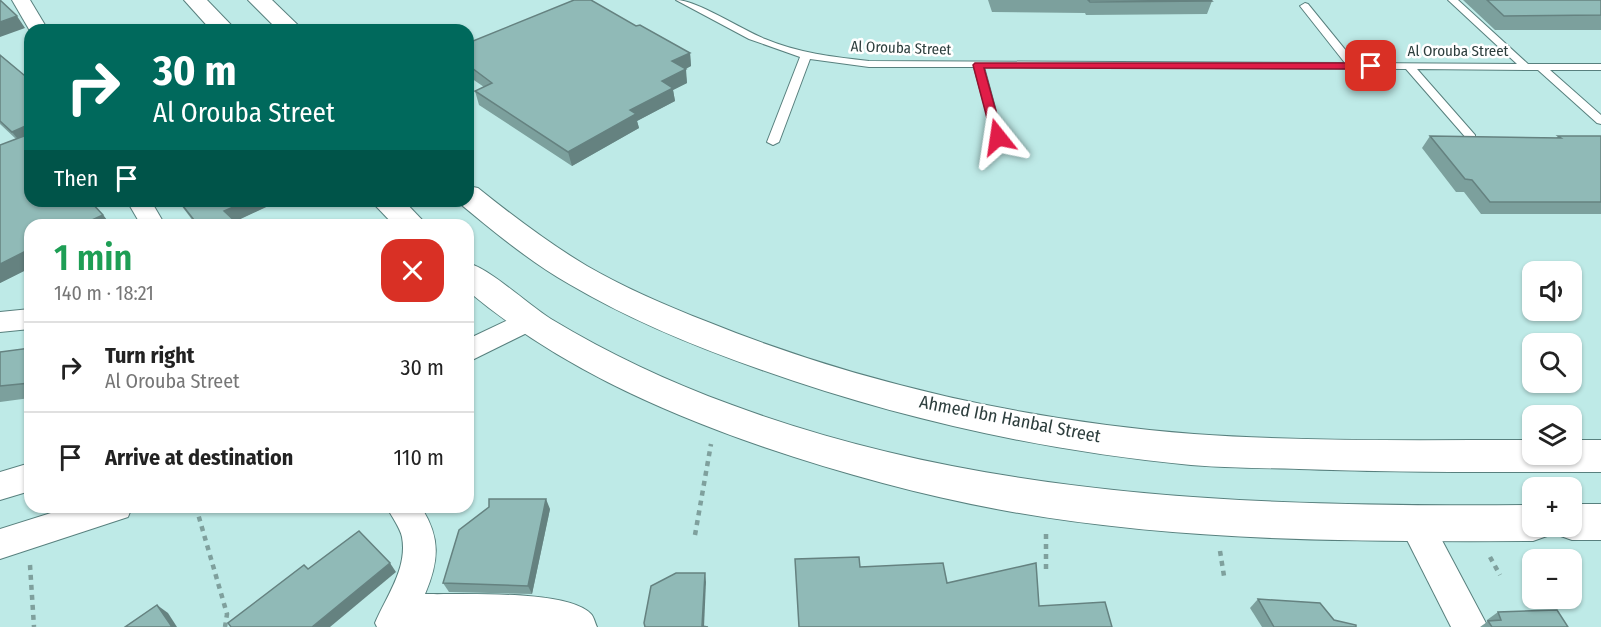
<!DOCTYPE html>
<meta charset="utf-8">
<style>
body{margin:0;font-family:"Fira Sans Condensed",sans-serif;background:#f2f2f2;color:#222;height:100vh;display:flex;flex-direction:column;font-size:22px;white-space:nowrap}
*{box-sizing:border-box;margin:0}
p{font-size:20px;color:#767676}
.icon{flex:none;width:33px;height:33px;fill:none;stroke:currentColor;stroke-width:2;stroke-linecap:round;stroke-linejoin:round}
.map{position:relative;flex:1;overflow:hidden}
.details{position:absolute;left:24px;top:219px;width:450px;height:294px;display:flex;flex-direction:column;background:#fff;border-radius:18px;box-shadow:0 2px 4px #0004}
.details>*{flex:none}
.guide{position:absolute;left:24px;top:24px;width:450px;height:183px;border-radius:18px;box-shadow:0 2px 4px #0004;background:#00695c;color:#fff;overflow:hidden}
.controls{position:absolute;left:1522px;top:261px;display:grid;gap:12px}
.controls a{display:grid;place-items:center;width:60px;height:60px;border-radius:12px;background:#fff;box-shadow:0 2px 4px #0004;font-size:30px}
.pin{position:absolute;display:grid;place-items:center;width:51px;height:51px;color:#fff;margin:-26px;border-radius:12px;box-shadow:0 3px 9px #0006}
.me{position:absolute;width:66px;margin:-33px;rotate:345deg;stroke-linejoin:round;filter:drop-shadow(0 0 4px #0008)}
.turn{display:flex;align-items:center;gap:21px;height:126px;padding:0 30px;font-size:27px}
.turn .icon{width:78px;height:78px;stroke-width:2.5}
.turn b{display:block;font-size:42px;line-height:51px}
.then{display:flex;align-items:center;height:57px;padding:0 30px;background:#0003;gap:12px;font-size:22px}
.round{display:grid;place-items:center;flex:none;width:63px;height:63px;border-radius:18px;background:#f2f2f2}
.head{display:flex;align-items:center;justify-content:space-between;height:102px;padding:0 30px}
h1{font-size:36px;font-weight:600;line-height:45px;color:#1e9e55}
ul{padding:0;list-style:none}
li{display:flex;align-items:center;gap:18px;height:90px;padding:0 30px;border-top:2px solid #e0e0e0}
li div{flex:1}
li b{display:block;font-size:22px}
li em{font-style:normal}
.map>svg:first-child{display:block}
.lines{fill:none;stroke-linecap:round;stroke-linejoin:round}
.lane-casing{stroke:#58807e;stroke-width:2}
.street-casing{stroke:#58807e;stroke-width:2}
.secondary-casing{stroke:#58807e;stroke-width:2}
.path{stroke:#7fa09d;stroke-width:4.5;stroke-dasharray:5 5;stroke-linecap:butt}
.lane{fill:#fff;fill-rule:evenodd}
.street{fill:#fff;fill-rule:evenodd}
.secondary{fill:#fff;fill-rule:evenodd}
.wall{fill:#7ca09d}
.shaded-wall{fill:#658280}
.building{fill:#90bab7;stroke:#658280;stroke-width:1.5}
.route{fill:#e11d48;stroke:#92132f;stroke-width:1.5}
.labels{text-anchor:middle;stroke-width:5;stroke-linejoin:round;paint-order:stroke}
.far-street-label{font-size:15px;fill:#2d3e3d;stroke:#fff}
.street-label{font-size:18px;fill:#2d3e3d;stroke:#fff}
</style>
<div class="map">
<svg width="1601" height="627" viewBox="0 0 1601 627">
<rect width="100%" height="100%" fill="#beeae7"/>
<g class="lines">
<g class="lane-casing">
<path id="lane" d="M676,0C697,0 742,30 765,39C798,53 833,57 869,61L1345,63L1300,6L1305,3L1308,4L1356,63L1517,64L1448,0H1458L1528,64H1601V70H1550L1601,115V124L1597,123L1538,70L1417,69L1475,135V139H1467L1406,69L984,67L1003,137L998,140L993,137L974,67H869L810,59L779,142L773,145L767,142L800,57L749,39Z"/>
</g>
<g class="street-casing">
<g id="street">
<polygon points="12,0 30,0 48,30 30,31"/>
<polygon points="127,201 151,201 165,225 141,225"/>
<polygon points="30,309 30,329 0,332 0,312"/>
<polygon points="527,311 537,314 541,321 537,328 468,362 468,339"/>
<polygon points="30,463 30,491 0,500 0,472"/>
<polygon points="70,507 132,507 128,517 0,559 0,529"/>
<path d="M387,507H421C441,538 439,561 425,594C460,595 568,589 591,614C594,617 595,623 597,627H377L375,623C386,597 408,568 402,537C400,527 391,516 387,507Z"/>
<polygon points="1416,509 1428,514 1488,627 1451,627 1399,524 1404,514"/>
</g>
</g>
<g class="secondary-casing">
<g id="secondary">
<polygon points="184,0 207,0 236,30 211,30"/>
<polygon points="248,0 272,0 303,30 278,30"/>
<path d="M468,186L478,188C513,216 548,243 587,266C625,288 667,306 708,322C861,384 1029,421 1194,434C1306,442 1420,440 1533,440V454H1572V440H1601V472C1500,472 1400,473 1299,469C1263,468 1227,468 1191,465C1045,451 900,419 762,370C696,347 630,320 569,284C529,261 493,231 458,202L468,201Z"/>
<polygon points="371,201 404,201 427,225 394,225"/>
<path d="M468,263C492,270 527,304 551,319C609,354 669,382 732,405C988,500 1264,507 1533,505V526H1552L1547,536L1533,541C1358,542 1180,542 1007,511C924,496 844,474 764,447C657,410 555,364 468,291Z"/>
<polygon points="1572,504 1601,504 1601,540 1572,540 1558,535 1554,526 1572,526"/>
</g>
</g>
<g class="path">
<polyline points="196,507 227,614 225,627"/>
<polyline points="1046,534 1046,573"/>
<polyline points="695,535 711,444"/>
<polyline points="1220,551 1224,576"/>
<polyline points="1490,557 1500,575"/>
<polyline points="30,565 34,627"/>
</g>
<use href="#lane" class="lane"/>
<use href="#street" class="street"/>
<use href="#secondary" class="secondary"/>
</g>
<g class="wall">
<polygon points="988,0 1211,0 1212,1 1207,14 1086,15 1085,13 992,12"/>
<polygon points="1463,0 1601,0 1601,30 1495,30"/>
<polygon points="636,26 690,53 691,66 685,69 687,83 673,90 675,101 637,121 639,128 572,166 479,105 475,91 484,87 468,76 468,43"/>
<polygon points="0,55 30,80 30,141 28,142 30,144 30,201 90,201 103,215 111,225 30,225 30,268 0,283 0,145 16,139 0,124"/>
<polygon points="1430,136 1556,138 1558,136 1601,136 1601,214 1481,214 1464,192 1456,192 1422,148"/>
<polygon points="178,201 279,201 235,221 239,225 196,225"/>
<polygon points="30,348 30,398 0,402 0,352"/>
<polygon points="550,509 532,594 449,592 443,583"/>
<polygon points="1258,599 1334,620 1356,627 1262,627 1250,608"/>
<polygon points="1498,612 1568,627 1480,627 1487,622 1487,620"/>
</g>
<g class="shaded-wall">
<polygon points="17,16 25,28 0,37 0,22"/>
<polygon points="690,53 691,66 674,75 672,61"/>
<polygon points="686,69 687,83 673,90 675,101 637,121 639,128 572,166 568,152 630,110 662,81"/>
<polygon points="30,124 30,141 22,144 12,132"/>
<polygon points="247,201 279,201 232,223 224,211"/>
<polygon points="103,215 111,225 81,225"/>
<polygon points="30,249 30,268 0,283 0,264"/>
<polygon points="546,499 550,509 532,594 528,586"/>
<polygon points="390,563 396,572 330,627 312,627"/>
<polygon points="705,573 706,582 704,627 702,627"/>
<polygon points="157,605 168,613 177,627 172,627"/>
</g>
<g class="building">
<polygon points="0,0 17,16 0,22"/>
<polygon points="574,0 591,0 636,26 640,25 690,53 672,61 686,69 662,81 673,88 630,110 636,114 568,152 475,91 492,83 468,65 468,43"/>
<polygon points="1088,0 1211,0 1212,1 1090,2"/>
<polygon points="1487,0 1601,0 1601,15 1504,16"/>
<polygon points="0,55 30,80 30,124 12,132 0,121"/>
<polygon points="24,136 30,144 30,201 90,201 103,215 81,225 30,225 30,249 0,264 0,145"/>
<polygon points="1430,136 1561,138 1558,136 1601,136 1601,202 1490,202 1472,180 1465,179"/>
<polygon points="179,201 247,201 224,211 239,225 198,225"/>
<polygon points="30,348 30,383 0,386 0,352"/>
<polygon points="489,499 546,499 528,586 443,583 459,530 489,507"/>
<polygon points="359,531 390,563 312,627 231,627 228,623 304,565 308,569"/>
<polygon points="859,557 860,567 943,563 947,583 1036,563 1039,606 1105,602 1112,627 799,627 795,559"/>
<polygon points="676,573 705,573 702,626 708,627 645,627 644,623 651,586"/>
<polygon points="1258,599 1320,603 1334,620 1356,625 1356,627 1274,627"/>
<polygon points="157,605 172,627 125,627"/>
<polygon points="1557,610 1568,627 1492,627 1488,621 1501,620 1498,612"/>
</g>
<polygon class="route" points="975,63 1371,63 1376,66 1371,69 984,68 1003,137 998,140 992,137 973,65"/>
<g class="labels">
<g class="far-street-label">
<text transform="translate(901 48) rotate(2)" y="5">Al Orouba Street</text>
<text x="1458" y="56">Al Orouba Street</text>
</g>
<g class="street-label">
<text transform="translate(1010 419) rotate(11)" y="6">Ahmed Ibn Hanbal Street</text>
</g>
</g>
</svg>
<div class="controls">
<a><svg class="icon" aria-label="sound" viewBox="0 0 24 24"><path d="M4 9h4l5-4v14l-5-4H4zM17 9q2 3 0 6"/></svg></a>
<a><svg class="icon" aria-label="search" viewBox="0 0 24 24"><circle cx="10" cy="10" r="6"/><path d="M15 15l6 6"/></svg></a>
<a><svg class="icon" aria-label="layers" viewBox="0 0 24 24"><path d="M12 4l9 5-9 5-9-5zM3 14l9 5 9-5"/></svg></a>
<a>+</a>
<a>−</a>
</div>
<div class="pin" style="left:1371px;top:66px;background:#d93025"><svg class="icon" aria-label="arrive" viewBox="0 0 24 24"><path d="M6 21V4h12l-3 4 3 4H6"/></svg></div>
<svg class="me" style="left:998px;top:137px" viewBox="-20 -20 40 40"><path d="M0-17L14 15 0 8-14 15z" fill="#e11d48" stroke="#fff" stroke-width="4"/></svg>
<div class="guide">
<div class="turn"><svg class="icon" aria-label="right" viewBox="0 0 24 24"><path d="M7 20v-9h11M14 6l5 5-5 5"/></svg><div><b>30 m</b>Al Orouba Street</div></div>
<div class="then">Then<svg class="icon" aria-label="arrive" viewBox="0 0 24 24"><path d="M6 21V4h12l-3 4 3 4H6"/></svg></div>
</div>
<section class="details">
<div class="head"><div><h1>1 min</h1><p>140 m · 18:21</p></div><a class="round" style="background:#d93025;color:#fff"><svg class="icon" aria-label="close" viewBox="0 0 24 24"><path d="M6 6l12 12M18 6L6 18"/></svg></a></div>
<ul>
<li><svg class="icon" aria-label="right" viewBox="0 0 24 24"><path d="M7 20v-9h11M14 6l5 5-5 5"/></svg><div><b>Turn right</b><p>Al Orouba Street</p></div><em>30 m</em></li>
<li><svg class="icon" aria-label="arrive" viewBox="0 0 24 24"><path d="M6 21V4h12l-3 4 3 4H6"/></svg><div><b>Arrive at destination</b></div><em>110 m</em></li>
</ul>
</section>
</div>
